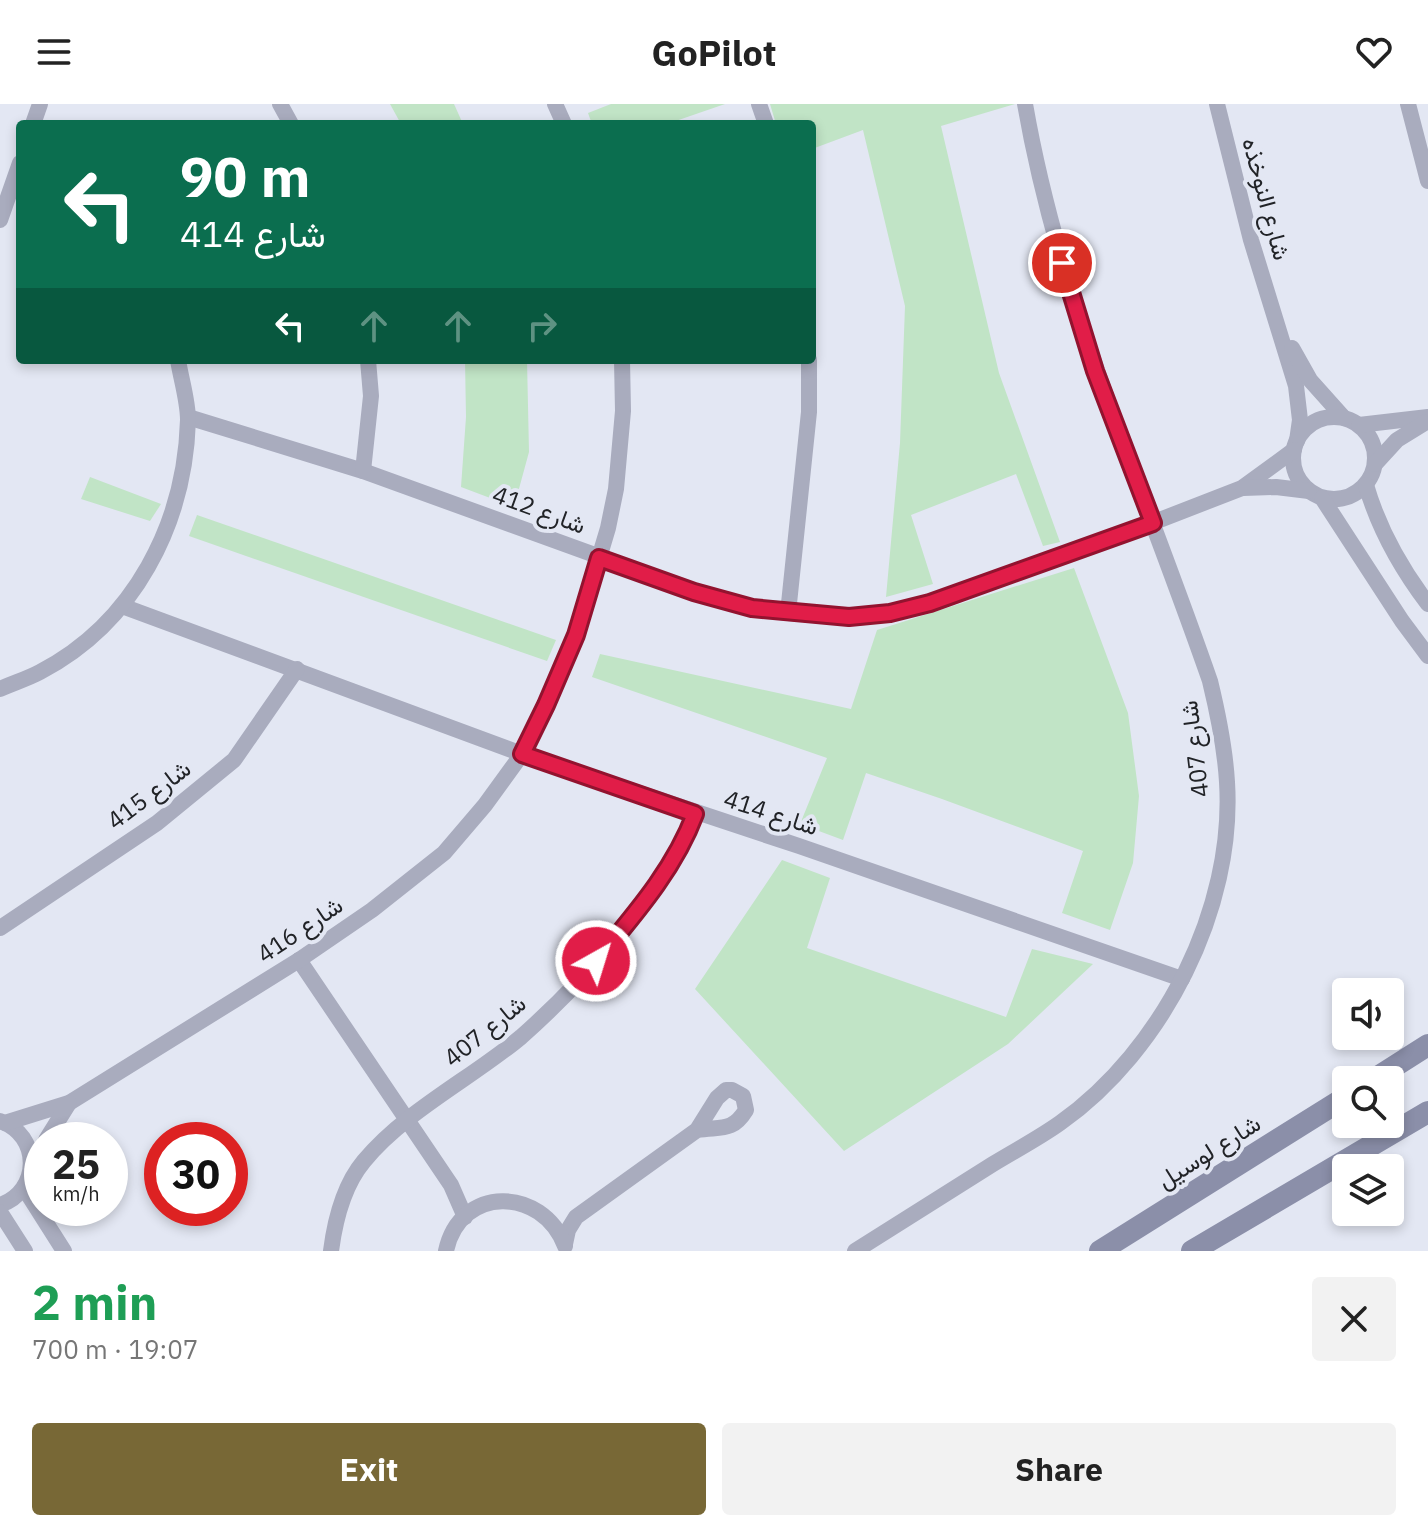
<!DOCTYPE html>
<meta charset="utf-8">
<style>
body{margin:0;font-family:"IBM Plex Sans",Vazirmatn,sans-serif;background:#f2f2f2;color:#222;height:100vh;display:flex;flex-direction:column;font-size:30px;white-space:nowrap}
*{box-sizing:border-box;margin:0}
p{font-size:26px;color:#767676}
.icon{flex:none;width:44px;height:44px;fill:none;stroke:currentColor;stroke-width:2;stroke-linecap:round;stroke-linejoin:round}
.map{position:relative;height:1147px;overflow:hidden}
.side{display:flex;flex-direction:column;background:#fff;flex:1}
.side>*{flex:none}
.top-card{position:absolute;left:16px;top:16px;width:800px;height:244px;border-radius:8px;box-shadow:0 4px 12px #0003;background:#0b6e4f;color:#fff;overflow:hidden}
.controls{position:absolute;left:1332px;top:874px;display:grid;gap:16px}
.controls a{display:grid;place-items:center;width:72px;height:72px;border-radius:8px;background:#fff;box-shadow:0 4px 12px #0003;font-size:40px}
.speed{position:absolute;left:24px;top:1018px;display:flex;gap:16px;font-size:40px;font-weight:700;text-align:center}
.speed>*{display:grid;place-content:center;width:104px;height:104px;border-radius:50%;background:#fff;box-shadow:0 4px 12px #0003;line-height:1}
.speed small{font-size:20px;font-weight:400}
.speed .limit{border:12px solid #d22;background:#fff;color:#111}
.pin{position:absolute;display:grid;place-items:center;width:68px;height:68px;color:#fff;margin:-34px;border:4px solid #fff;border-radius:50%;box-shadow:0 2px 8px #0007}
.me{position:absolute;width:88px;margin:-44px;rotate:39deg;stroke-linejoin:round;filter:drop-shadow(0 0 6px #0008)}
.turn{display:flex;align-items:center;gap:28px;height:168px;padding:0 32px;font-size:36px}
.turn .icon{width:104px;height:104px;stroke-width:2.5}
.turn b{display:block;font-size:56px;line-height:68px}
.lanes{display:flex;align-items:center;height:76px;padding:0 32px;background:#0003;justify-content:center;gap:40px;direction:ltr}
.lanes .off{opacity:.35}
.round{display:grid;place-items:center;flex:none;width:84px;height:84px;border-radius:8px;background:#f2f2f2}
.summary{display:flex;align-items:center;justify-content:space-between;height:136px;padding:0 32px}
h1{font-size:48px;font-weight:800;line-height:60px;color:#1e9e55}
.primary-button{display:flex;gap:16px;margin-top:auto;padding:16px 32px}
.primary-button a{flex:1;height:92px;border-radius:8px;background:#786836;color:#fff;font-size:32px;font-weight:800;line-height:92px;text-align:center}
.primary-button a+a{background:#f2f2f2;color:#222}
header{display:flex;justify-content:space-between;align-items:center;height:104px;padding:0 32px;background:#fff;font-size:36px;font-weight:800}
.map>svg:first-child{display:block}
.green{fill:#c1e4c6}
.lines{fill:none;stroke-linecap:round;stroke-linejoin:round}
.street{stroke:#a9acbe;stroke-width:16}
.secondary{stroke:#8b8fa9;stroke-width:22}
.route-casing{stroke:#92132f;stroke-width:20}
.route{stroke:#e11d48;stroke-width:14}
.labels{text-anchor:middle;stroke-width:8;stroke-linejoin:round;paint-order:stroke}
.street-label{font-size:24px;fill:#212327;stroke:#e3e7f3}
</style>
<header><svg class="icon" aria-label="menu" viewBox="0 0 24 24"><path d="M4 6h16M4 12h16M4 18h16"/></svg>GoPilot<svg class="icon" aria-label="heart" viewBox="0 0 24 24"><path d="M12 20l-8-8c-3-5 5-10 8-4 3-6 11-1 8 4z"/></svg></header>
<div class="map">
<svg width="1428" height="1147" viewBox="0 0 1428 1147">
<rect width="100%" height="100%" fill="#e3e7f3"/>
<g class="green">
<polygon points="390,0 454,0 463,20 401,20"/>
<polygon points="611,0 725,0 667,20 592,20 588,9"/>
<polygon points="770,0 1015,0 941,22 999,269 1060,438 1043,442 1016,370 911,411 933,480 886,493 900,339 905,202 863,26 812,45 812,20 776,20"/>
<polygon points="465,256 527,256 529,348 514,403 461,383 466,313"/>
<polygon points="90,373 161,400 150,417 81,395"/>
<polygon points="197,411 556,536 547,557 189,432"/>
<polygon points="1074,464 1128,609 1139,692 1133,759 1110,826 1062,809 1083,747 942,695 866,669 843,736 800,720 827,654 592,573 600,550 851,605 877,526"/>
<polygon points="782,756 830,774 807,844 1006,913 1032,845 1093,860 1008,940 844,1047 695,885"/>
</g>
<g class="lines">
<g class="street">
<polyline points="280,0 291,20"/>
<polyline points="555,0 564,20"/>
<polyline points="759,0 766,20"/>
<polyline points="1217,0 1251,136 1296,282 1300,316 1297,337"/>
<polyline points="1408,0 1428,77"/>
<polyline points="33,20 40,0"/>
<polyline points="0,116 20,59"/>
<polyline points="1292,244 1310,276 1344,314"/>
<circle cx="1334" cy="354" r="41"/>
<polyline points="188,313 363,367 719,496 752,504 788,509 849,513 890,509 930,499 1108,436 1242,384 1294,346"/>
<polyline points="1359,321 1428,313"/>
<polyline points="1375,360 1397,336 1426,318"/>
<polyline points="363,367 371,292 368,256"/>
<path d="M1366,381C1379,426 1400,463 1428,500"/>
<polyline points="1243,384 1276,383 1309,387"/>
<polyline points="1322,394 1402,517 1428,552"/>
<polyline points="122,502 522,650 799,742 1182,875"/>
<polyline points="788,509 809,308 809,256"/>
<path d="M0,585C13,579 27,575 40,568C134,519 185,420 188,316C188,297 181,275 178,256"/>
<polyline points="0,824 157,719 234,656 297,565"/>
<polyline points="299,856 451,1081 465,1113"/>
<path d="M0,1017C41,1031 41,1087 0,1101"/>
<polyline points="5,1019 69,999 299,856 372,806 444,749 485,701 522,650 546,601 576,531 608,424 616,385 623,307 622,256"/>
<polyline points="46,1036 69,999"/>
<polyline points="24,1084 64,1147"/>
<polyline points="0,1108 25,1147"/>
<path d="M565,1140L568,1126L576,1113L697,1026C720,1022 732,1029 746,1006L743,992L732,986H726L717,994L697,1026"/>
<path d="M331,1147C335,1116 343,1082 364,1057C404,1008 472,974 521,933C582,879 667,786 695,710"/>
<path d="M446,1147C460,1081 542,1082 565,1142"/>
<path d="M855,1147C901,1118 947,1089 993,1060C1016,1046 1039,1034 1060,1019C1163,946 1235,805 1227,678C1225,644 1218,610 1210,577C1144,386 1060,201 1025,0"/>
</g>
<g class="secondary">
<polyline points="1373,976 1428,941"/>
<polyline points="1100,1147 1346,993"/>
<polyline points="1192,1147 1428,1008"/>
</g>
</g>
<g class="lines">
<g class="route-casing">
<path id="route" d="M596,857C634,811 674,766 695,710L522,650L546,601L576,531L599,454L694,488L752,504L849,513L890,509L930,499L1153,419L1095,267L1062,159"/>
</g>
<use href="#route" class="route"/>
</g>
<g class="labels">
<g class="street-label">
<text transform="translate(1266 95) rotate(75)" y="8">شارع النوخذه</text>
<text transform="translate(539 406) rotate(20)" y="8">شارع 412</text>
<text transform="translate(1195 645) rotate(-97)" y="8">شارع 407</text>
<text transform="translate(149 691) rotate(-37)" y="8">شارع 415</text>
<text transform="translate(771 709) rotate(18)" y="8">شارع 414</text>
<text transform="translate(300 826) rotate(-34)" y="8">شارع 416</text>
<text transform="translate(485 927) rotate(-39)" y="8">شارع 407</text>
<text transform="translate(1209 1048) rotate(-32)" y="8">شارع لوسيل</text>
</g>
</g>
</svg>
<div class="controls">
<a><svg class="icon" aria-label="sound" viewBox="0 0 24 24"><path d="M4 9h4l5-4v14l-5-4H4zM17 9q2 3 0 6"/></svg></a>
<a><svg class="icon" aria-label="search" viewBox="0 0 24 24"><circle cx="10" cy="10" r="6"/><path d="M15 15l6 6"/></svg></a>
<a><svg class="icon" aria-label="layers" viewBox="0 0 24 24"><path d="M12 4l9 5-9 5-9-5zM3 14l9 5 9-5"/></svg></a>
</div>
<div class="speed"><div>25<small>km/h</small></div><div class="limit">30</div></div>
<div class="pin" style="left:1062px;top:159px;background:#d93025"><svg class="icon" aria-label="arrive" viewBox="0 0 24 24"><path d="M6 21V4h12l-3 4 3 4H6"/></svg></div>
<svg class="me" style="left:596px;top:857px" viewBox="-20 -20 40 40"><circle r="17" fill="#e11d48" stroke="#fff" stroke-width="3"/><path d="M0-11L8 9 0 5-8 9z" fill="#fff"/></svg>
<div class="top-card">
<div class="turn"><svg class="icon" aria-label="left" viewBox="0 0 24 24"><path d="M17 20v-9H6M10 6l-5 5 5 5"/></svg><div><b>90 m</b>شارع 414</div></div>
<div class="lanes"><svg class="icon" aria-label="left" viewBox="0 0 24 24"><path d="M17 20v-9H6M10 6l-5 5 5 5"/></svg><svg class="icon off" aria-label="ahead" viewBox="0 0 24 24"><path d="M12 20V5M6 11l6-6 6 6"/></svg><svg class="icon off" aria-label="ahead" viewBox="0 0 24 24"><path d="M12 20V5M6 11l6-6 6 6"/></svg><svg class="icon off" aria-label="right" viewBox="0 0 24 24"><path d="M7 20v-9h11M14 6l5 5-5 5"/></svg></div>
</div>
</div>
<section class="side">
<div class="summary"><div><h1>2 min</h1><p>700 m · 19:07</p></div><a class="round"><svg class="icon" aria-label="close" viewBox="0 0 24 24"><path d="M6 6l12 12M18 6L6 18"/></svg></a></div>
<div class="primary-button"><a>Exit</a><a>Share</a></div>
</section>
